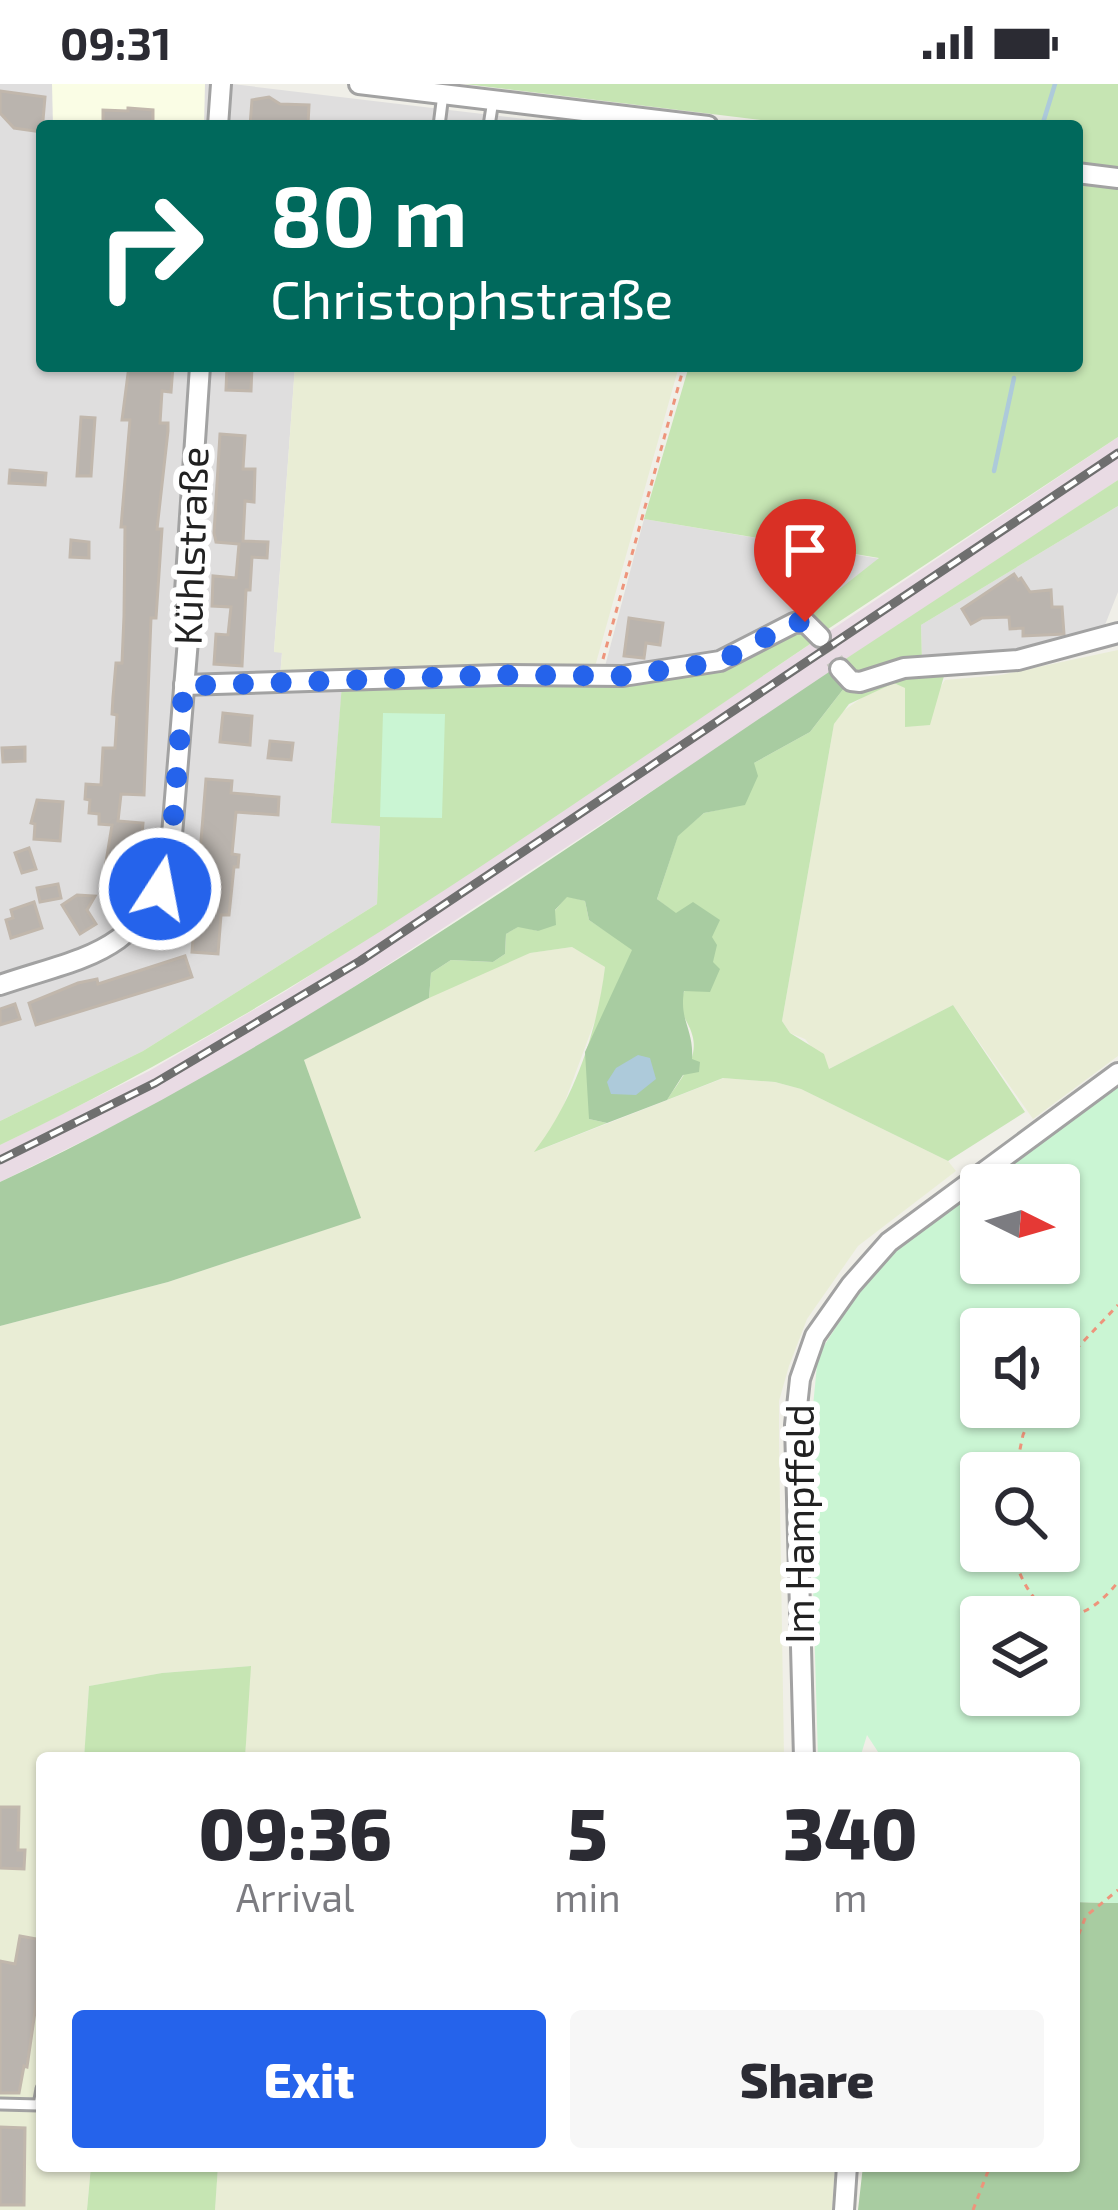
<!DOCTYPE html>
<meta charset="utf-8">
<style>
body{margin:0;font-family:"Exo 2",sans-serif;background:#f7f7f7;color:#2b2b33;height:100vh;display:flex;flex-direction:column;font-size:45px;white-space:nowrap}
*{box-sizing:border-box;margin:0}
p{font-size:39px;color:#7c7c81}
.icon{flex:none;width:66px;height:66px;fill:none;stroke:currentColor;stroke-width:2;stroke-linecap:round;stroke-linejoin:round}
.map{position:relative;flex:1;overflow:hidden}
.side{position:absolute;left:36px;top:1668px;width:1044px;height:420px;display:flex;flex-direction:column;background:#fff;border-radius:12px;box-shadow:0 3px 9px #0004}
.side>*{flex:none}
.banner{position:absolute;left:36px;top:36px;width:1047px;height:252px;border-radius:12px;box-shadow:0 3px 9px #0004;background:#00695c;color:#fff;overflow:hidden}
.needle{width:78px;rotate:95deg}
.tools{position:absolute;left:960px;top:1080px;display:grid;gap:24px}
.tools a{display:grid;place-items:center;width:120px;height:120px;border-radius:12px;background:#fff;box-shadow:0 3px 9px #0004;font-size:60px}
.pin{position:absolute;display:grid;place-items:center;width:102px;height:102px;color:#fff;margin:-123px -51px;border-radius:50% 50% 50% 0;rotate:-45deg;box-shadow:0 0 12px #0007}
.pin .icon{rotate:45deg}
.me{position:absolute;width:132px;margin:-66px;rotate:11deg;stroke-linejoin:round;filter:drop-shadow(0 0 9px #0008)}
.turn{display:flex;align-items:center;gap:42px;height:252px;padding:0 36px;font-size:54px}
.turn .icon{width:156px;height:156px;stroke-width:2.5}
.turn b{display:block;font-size:84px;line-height:102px}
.eta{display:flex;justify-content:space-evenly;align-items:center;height:204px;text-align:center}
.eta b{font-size:72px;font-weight:800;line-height:84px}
.cta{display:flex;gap:24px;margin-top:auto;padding:24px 36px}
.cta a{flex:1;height:138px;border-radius:12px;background:#2563eb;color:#fff;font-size:48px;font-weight:800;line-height:138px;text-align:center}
.cta a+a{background:#f7f7f7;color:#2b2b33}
.status{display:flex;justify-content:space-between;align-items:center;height:84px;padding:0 60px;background:#fff;direction:ltr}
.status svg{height:33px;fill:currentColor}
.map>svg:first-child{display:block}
.residential{fill:#dfdede}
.industrial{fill:#e9dbe4}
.education{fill:#fafde5}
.farmland{fill:#e9edd5}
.grass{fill:#c6e5b3}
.forest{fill:#a8cca1}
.park{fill:#caf5d3;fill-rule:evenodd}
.water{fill:#adcada}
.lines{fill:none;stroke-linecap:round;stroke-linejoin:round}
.stream{stroke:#adcada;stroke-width:4.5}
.building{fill:#bab4ae;stroke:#c1b7ac;stroke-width:3}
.street-tunnel{stroke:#c7c6c0;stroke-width:18;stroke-dasharray:18 9;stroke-linecap:butt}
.lane-casing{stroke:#a2a2a2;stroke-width:15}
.street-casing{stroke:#a2a2a2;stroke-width:24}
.path{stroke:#ee947b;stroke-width:3;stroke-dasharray:6 6;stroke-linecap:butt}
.lane{stroke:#fff;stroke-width:9}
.street{stroke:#fff;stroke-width:18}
.rail-casing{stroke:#6f6f6f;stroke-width:9}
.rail{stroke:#fff;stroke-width:4.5;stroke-dasharray:14;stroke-linecap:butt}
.route{stroke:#2563eb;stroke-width:21;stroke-dasharray:0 37.8}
.labels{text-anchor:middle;stroke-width:12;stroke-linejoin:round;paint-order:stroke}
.street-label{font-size:39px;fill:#212121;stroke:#fff}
</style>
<div class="status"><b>09:31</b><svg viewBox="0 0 49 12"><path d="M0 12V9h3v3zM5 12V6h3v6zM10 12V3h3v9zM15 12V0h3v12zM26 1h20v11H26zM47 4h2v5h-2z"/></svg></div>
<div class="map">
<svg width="1118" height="2126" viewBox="0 0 1118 2126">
<rect width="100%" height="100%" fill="#f0efe8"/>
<g class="residential">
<polygon points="0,0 232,0 584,42 42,42 42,282 295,282 274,567 282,568 280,593 343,592 331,738 380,741 377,820 143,967 0,1037"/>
<polygon points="1118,422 1118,508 1101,551 1019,571 922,578 921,541"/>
<polygon points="644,435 881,475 803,534 716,575 604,586"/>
</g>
<polygon class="industrial" points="1118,353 1118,396 731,655 302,937 164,1017 0,1098 0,1061 149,987 286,907 504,766"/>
<polygon class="education" points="52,0 205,0 204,42 53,42"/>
<g class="farmland">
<polygon points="295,282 679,282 594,586 280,594 282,569 274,568"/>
<polygon points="1118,566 1118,972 1033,1035 953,921 829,985 805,955 790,949 782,937 834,640 842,628 871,607 894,599 936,610 945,596 1001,591"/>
<polygon points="572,863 605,883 600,923 557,1039 537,1067 724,994 775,998 801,1005 948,1077 956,1087 858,1162 807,1235 789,1282 779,1317 779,1357 784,1674 245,1674 250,1582 162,1589 89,1602 84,1674 42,1674 42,2082 91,2082 87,2126 0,2126 0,1242 168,1198 360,1134 304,976 456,900 529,869"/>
<polygon points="218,2082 835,2082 832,2126 215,2126"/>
</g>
<g class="grass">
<polygon points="465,0 1118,0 1118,353 825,547 803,534 879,474 644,435 689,282 1077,282 1077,42 761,42 761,36"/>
<polygon points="1118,396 1118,422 921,541 922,578 875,591 854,590 844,576"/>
<path d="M795,542L816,556C550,735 290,923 0,1061V1037L143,967L377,820L380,742L331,739L342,600L660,589Z"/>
<path d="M946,585L930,641L905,643V604L894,599L849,620L834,640L782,937L790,949L824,970L829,985L953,921L1025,1028L948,1077L801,1005L775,998L723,994L667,1016C678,998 698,977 693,954C690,937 675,928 684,908C692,888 711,888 716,862L657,815L678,751L704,729L745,720L754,679L810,648L848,599Z"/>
<path d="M567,812L585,817L589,836L633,865L615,905L589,1035L607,1039L534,1068C574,1016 597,948 605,883L572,863L530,869L429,914L431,889L451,876L493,878L505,870L506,850L519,842L538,847Z"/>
<polygon points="251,1582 245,1674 84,1674 89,1602 162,1589"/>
<polygon points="91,2082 218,2082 215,2126 87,2126"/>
</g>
<g class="forest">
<path d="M835,584L848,599L810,648L754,679L758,692L745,721L704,729L678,752L657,815L676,829L693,818L720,836L712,853L717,861L713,878L720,885L710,908L684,907C679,937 694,945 692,975L700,978L699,988L683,991L667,1016L607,1039L589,1035L585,968L632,866L589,836L585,817L567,813L555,826L556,841L538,847L518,843L506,850L505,870L493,878L451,876L431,889L429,914L304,976L361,1134L168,1198L0,1242V1098C297,959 563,765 835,584Z"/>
<polygon points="1074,1818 1118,1819 1118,2126 858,2126 863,2082 1074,2082"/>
</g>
<g class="park">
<polygon points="383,629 445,630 442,734 380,733"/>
<path d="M1118,989V1819L1074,1818V1674H882L867,1651L860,1674H818L809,1363L818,1271L889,1161ZM981,1101H1059V1179H981ZM981,1245H1059V1323H981ZM981,1389H1059V1467H981ZM981,1533H1059V1611H981Z"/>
</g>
<polygon class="water" points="638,971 650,974 656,995 636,1011 611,1010 607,998 616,984"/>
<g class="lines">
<g class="stream">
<polyline points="1042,42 1055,0"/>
<polyline points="1016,283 1016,282"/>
<polyline points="994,387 1014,294"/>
</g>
</g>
<g class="building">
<polygon points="0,7 45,13 42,48 14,44 0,29"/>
<polygon points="269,13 280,20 309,21 308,41 250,42 252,16"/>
<polygon points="128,24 153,26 153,42 103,42 103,26 128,27"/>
<polygon points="129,282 173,282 171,308 162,307 160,339 168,339 168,347 157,445 162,445 156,534 151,534 144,711 121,710 118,737 143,739 139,786 123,821 101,809 112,741 99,740 99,730 89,729 90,716 85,715 86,700 101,701 103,664 115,664 117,631 112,630 113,613 116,579 122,579 124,532 125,443 121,443 130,336 122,336"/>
<polygon points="227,282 252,282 251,307 226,306"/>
<polygon points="81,333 95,334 91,392 77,392"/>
<polygon points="220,350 245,352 243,385 255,385 254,418 245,417 243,457 268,458 267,474 252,473 250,506 246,506 242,582 214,580 216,550 228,551 231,523 212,522 213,492 236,494 239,460 216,458 214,449"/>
<polygon points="10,386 46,389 45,401 9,399"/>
<polygon points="71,456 89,458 89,474 70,473"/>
<polygon points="1014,490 1018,496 1021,494 1030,508 1051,506 1052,523 1062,523 1064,550 1023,552 1023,544 1010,545 1009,533 982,534 971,540 962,525"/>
<polygon points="629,534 663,539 660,561 646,559 644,574 624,572"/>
<polygon points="223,629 252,632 250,661 220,658"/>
<polygon points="270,657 293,659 291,676 268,674"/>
<polygon points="25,663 25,677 3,678 2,664"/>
<polygon points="206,695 232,697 231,709 279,713 278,731 236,728 232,770 239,771 238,783 234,783 229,831 221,831 218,870 192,868"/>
<polygon points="37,716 63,718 60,757 34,755 35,740 31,739"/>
<polygon points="29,764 36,785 22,789 15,769"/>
<polygon points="58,800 61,814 40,818 37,804"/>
<polygon points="77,811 95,812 87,826 96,840 80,850 62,821"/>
<polygon points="34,818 42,844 11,854 6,836 13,834 11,826"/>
<polygon points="185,872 192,893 36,941 29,919 78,899 97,895 98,900"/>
<polygon points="15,920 20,935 0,941 0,925"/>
<polygon points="0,1723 19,1723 18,1766 25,1766 24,1785 0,1784"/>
<polygon points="20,1852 42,1856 42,1914 37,1914 27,1983 24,1982 19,2009 0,2009 0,1877 15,1880"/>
<polygon points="0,2043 25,2044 24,2121 0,2121"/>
</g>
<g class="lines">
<polyline class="street-tunnel" points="820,553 840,585"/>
<g class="lane-casing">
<g id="lane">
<polyline points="439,42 443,10"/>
<polyline points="489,42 493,16"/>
<polyline points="0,2020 39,2021 42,2005"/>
</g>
</g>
<g class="street-casing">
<g id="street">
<polyline points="359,0 708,42"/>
<polyline points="218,42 221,0"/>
<polyline points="1077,89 1118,94"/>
<polyline points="840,585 851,597 860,598 904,584 1018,576 1118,549"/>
<polyline points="184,601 500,591 623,592 720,577 794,539 805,538 820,553"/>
<path d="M0,901C85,872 140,871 170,775L188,556L185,508L200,282"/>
<polyline points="804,1674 795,1341 800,1295 815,1252 851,1201 889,1158 1118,989"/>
<polyline points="844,2126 847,2082"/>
</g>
</g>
<g class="path">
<polyline points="603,575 684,282"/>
<polyline points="1059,1283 1118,1221"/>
<polyline points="1015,1389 1023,1351 1035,1323"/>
<path d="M1012,1467C1030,1531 1070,1558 1118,1498"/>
<polyline points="1074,1862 1086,1832 1118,1806"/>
<polyline points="973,2126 990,2082"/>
</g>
<use href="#lane" class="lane"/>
<use href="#street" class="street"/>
<g class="rail-casing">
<polyline id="rail" points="0,1076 155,999 360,877 1118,369"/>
</g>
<use href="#rail" class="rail"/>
</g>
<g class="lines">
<polyline class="route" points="160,805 170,775 184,602 500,591 623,592 720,578 794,538 805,538"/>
</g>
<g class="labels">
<g class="street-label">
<text transform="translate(191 462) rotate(-88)" y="14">Kühlstraße</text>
<text transform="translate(800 1440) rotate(-90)" y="14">Im Hampffeld</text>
</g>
</g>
</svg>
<div class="tools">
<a><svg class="needle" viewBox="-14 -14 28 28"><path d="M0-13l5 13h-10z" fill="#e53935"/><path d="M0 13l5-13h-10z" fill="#7c7c81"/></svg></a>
<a><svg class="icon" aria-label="sound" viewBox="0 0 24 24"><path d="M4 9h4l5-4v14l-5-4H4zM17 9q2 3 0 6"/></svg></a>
<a><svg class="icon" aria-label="search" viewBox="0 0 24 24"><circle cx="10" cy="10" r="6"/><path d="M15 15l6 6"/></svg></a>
<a><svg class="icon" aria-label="layers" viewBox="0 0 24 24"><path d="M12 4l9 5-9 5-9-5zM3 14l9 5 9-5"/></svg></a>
</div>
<div class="pin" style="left:805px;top:538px;background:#d93025"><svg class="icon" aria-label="arrive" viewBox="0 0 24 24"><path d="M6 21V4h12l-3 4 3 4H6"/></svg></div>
<svg class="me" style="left:160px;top:805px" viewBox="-20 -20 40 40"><circle r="17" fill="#2563eb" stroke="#fff" stroke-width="3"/><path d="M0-11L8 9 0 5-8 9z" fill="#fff"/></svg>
<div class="banner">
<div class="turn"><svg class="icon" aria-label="right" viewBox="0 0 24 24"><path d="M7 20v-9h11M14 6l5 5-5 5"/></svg><div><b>80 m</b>Christophstraße</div></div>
</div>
<section class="side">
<div class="eta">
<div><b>09:36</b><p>Arrival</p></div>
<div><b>5</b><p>min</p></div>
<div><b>340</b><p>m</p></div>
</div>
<div class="cta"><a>Exit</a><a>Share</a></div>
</section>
</div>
